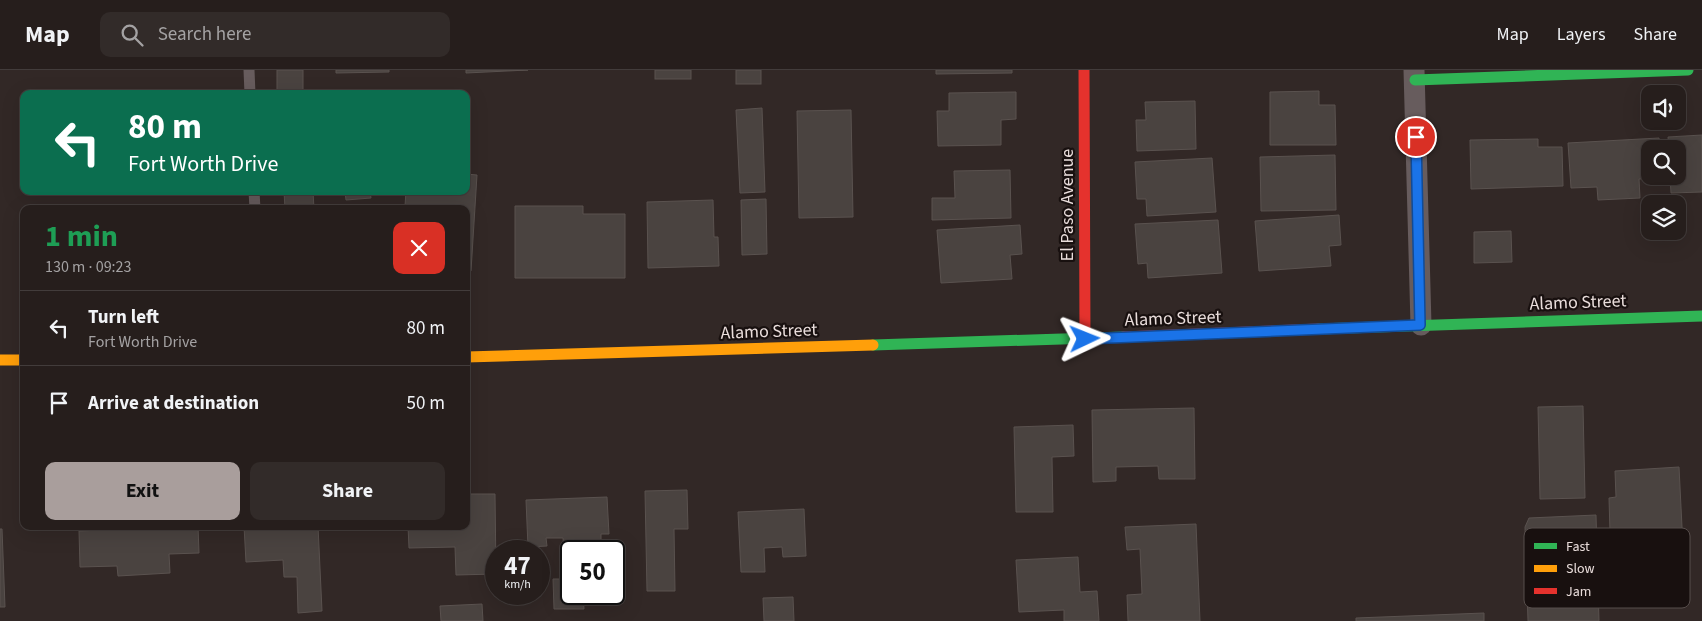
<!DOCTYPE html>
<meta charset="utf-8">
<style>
body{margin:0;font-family:"Source Sans 3",sans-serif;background:#322b29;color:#f1f3f6;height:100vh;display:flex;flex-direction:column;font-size:19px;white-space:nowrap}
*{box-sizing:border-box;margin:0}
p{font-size:16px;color:#a4a2a3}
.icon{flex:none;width:28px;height:28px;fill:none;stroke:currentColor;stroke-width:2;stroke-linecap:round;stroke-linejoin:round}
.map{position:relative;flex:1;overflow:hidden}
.sheet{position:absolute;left:20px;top:135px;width:450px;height:325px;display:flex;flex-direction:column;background:#261e1c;border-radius:10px;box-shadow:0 5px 20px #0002,0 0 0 1px #423c3b}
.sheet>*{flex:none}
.banner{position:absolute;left:20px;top:20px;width:450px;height:105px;border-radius:10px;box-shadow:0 5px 20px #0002,0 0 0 1px #423c3b;background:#0b6e4f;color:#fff;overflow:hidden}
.fabs{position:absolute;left:1641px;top:15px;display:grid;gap:10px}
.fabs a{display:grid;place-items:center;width:45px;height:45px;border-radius:10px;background:#261e1c;box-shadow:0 5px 20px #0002,0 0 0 1px #423c3b;font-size:25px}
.speed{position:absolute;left:485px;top:470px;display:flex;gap:10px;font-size:25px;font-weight:700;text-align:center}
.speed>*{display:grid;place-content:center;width:65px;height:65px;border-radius:50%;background:#261e1c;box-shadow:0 5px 20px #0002,0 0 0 1px #423c3b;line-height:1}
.speed small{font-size:12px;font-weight:400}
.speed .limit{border:2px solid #111;border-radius:8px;background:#fff;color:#111}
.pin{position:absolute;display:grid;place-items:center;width:42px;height:42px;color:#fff;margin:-21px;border:2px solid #fff;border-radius:50%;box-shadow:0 1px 5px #0007}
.me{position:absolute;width:55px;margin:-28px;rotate:88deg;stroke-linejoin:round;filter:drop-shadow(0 0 4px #0008)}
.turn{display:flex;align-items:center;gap:18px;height:105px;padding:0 25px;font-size:22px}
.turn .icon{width:65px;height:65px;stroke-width:2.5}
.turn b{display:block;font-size:35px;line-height:42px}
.round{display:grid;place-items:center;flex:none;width:52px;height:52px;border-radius:10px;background:#322b29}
.overview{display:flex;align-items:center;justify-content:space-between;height:85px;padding:0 25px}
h1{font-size:30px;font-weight:700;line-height:38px;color:#1e9e55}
.cta{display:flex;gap:10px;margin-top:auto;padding:10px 25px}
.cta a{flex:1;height:58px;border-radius:10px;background:#a99e9c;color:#111;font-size:20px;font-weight:700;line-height:58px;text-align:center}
.cta a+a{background:#322b29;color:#f1f3f6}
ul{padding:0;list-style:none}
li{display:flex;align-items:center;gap:15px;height:75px;padding:0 25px;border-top:1px solid #423c3b}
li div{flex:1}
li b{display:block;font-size:19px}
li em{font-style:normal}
header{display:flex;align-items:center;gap:30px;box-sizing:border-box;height:70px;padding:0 25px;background:#261e1c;border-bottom:1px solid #423c3b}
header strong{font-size:24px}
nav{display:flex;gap:28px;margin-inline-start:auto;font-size:18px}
.search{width:350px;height:45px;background:#322b29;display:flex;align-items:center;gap:12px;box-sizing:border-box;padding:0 18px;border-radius:10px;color:#a4a2a3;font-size:19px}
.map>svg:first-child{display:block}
.building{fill:#4a4340;stroke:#5a524f}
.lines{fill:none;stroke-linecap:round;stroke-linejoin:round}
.lane{stroke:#675c5d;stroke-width:11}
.street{stroke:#675c5d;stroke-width:21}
.fast{stroke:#30b455;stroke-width:11}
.slow{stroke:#ff9f0a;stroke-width:11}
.jam{stroke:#e5322d;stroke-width:11}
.route-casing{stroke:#114b97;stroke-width:12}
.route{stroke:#1a73e8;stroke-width:9}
.labels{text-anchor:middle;stroke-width:4.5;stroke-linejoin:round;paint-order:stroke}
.street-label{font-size:18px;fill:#e9dddb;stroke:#18100f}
.key{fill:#18100f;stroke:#574e4c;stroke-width:1}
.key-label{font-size:14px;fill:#e9dddb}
</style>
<header>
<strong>Map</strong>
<div class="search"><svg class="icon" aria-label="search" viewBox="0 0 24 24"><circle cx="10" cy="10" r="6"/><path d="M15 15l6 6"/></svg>Search here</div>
<nav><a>Map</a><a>Layers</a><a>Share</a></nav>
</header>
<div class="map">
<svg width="1702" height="551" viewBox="0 0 1702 551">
<rect width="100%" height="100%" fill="#322826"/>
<g class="building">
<rect x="277" y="0" width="26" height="24"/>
<polygon points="336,0 389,0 389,2 336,3"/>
<polygon points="466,0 528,0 466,3"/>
<rect x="655" y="0" width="36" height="9"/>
<rect x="736" y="0" width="25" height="14"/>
<polygon points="936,0 1012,0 1012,3 936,4"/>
<polygon points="1319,21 1319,35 1335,35 1336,75 1270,75 1270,22"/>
<polygon points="1016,22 1016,49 1001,50 1001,75 938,76 937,41 949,41 949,23"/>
<polygon points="1195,31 1196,79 1137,81 1136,50 1146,50 1145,32"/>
<polygon points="762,38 765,122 740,123 736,40"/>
<polygon points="851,40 853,147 799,148 797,41"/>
<polygon points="1702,65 1702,122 1671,123 1670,106 1678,106 1678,79 1669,79 1668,67"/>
<polygon points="1659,68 1660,79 1650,79 1650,106 1661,108 1639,109 1640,128 1598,130 1597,117 1571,118 1568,73"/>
<polygon points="1538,69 1538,77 1562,77 1563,116 1471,119 1470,70"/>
<polygon points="1335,85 1336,140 1261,141 1260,87"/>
<polygon points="1212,88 1216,142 1147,146 1146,129 1137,129 1135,92"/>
<polygon points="1010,100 1011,148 932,150 932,128 955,128 954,101"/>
<polygon points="466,104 477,105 471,201 466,201 466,139 402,139 403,135 405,136 406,121 466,121"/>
<polygon points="284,121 313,121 314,139 285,139"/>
<polygon points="345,121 370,121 371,128 346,130"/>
<polygon points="766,129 767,184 742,185 741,130"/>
<polygon points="713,130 714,167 718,167 719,196 648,198 647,132"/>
<polygon points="515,136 583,136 583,144 625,144 625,208 515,208"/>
<polygon points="1339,145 1341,175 1329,176 1331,196 1259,201 1255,151"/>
<polygon points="1218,150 1222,203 1148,208 1147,193 1138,194 1135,154"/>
<polygon points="1020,155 1022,184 1010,185 1012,209 941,213 937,160"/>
<polygon points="1511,161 1512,192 1474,193 1474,162"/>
<polygon points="1583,336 1585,428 1540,429 1538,337"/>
<polygon points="1194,338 1195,409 1159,409 1158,396 1116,397 1116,411 1093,412 1092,340"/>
<polygon points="1073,355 1074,386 1052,387 1053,442 1016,442 1014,357"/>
<polygon points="1679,397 1683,477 1621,480 1620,461 1610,462 1609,428 1616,427 1615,401"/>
<polygon points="687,420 688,459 674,459 675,521 647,521 645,421"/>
<polygon points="466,424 495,424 496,504 456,505 455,477 409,478 408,456 466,456"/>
<polygon points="607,427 609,464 601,464 601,481 571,481 571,496 565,496 563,468 546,468 547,476 528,477 526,430"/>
<polygon points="804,439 806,486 783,487 782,477 764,478 765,502 741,502 738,442"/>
<polygon points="1596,445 1599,551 1528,551 1525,457 1529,448"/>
<polygon points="1196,454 1200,551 1128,551 1127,525 1142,524 1140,479 1127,480 1125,457"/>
<polygon points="198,456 199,483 169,484 170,503 118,506 117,496 80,497 79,461"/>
<polygon points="244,456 318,456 322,541 298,543 297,507 284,507 283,490 246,492"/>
<polygon points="0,459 2,459 5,537 0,537"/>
<polygon points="1078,487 1080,522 1097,521 1099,551 1064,551 1064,540 1019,542 1016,490"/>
<polygon points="553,509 571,509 571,524 583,524 584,539 554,539"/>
<polygon points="793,527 794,551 764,551 763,528"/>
<polygon points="482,534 483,551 441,551 440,536"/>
<polygon points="1484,543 1484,551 1356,551 1356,548"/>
</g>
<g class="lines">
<g class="lane">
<polyline points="249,0 250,24"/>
<polyline points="254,121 255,139"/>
</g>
<polyline class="street" points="1414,0 1421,255"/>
<g class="fast">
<polyline points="1415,10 1688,0"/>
<polyline points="1318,259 1702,246"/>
<polyline points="873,275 1123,267"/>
</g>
<g class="slow">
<polyline points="466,287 873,275"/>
<polyline points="0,290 24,290"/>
</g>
<g class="jam">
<polyline points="1084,0 1085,269"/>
<polyline points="1123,267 1318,259"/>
</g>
</g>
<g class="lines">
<g class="route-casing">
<polyline id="route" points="1085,269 1420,255 1416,67"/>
</g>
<use href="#route" class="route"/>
</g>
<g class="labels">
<g class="street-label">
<text transform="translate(1067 135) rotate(-90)" y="6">El Paso Avenue</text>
<text transform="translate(1578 232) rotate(-2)" y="6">Alamo Street</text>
<text transform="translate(1173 248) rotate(-2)" y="6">Alamo Street</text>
<text transform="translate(769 261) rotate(-2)" y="6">Alamo Street</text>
</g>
</g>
<rect x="1524" y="458" width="166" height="80" rx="8" class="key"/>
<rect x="1534" y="473" width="23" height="6" fill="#30b455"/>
<rect x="1534" y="495" width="23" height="7" fill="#ff9f0a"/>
<rect x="1534" y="518" width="23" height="6" fill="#e5322d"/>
<g class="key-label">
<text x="1566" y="481">Fast</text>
<text x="1566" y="503">Slow</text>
<text x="1566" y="526">Jam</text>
</g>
</svg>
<div class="fabs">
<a><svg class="icon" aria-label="sound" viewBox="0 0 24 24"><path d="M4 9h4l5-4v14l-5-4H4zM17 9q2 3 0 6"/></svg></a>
<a><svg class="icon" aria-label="search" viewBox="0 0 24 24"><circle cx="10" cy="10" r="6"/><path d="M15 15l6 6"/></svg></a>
<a><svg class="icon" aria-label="layers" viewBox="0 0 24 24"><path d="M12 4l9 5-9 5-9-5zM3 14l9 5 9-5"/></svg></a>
</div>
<div class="speed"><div>47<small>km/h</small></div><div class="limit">50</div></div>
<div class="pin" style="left:1416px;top:67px;background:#d93025"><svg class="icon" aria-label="arrive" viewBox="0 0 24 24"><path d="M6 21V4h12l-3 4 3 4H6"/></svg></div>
<svg class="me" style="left:1085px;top:269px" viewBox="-20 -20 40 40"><path d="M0-17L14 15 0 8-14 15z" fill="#1a73e8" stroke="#fff" stroke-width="4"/></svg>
<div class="banner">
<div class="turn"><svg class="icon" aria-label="left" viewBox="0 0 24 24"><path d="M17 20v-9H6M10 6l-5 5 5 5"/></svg><div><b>80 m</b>Fort Worth Drive</div></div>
</div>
<section class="sheet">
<div class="overview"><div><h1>1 min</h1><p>130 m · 09:23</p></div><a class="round" style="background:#d93025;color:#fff"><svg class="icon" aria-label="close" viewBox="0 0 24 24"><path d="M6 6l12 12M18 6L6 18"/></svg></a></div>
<ul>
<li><svg class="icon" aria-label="left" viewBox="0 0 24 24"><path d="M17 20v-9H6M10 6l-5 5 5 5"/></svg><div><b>Turn left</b><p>Fort Worth Drive</p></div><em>80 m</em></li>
<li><svg class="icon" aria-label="arrive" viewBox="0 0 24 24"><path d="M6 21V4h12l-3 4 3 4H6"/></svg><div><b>Arrive at destination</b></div><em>50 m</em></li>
</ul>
<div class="cta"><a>Exit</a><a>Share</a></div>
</section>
</div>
